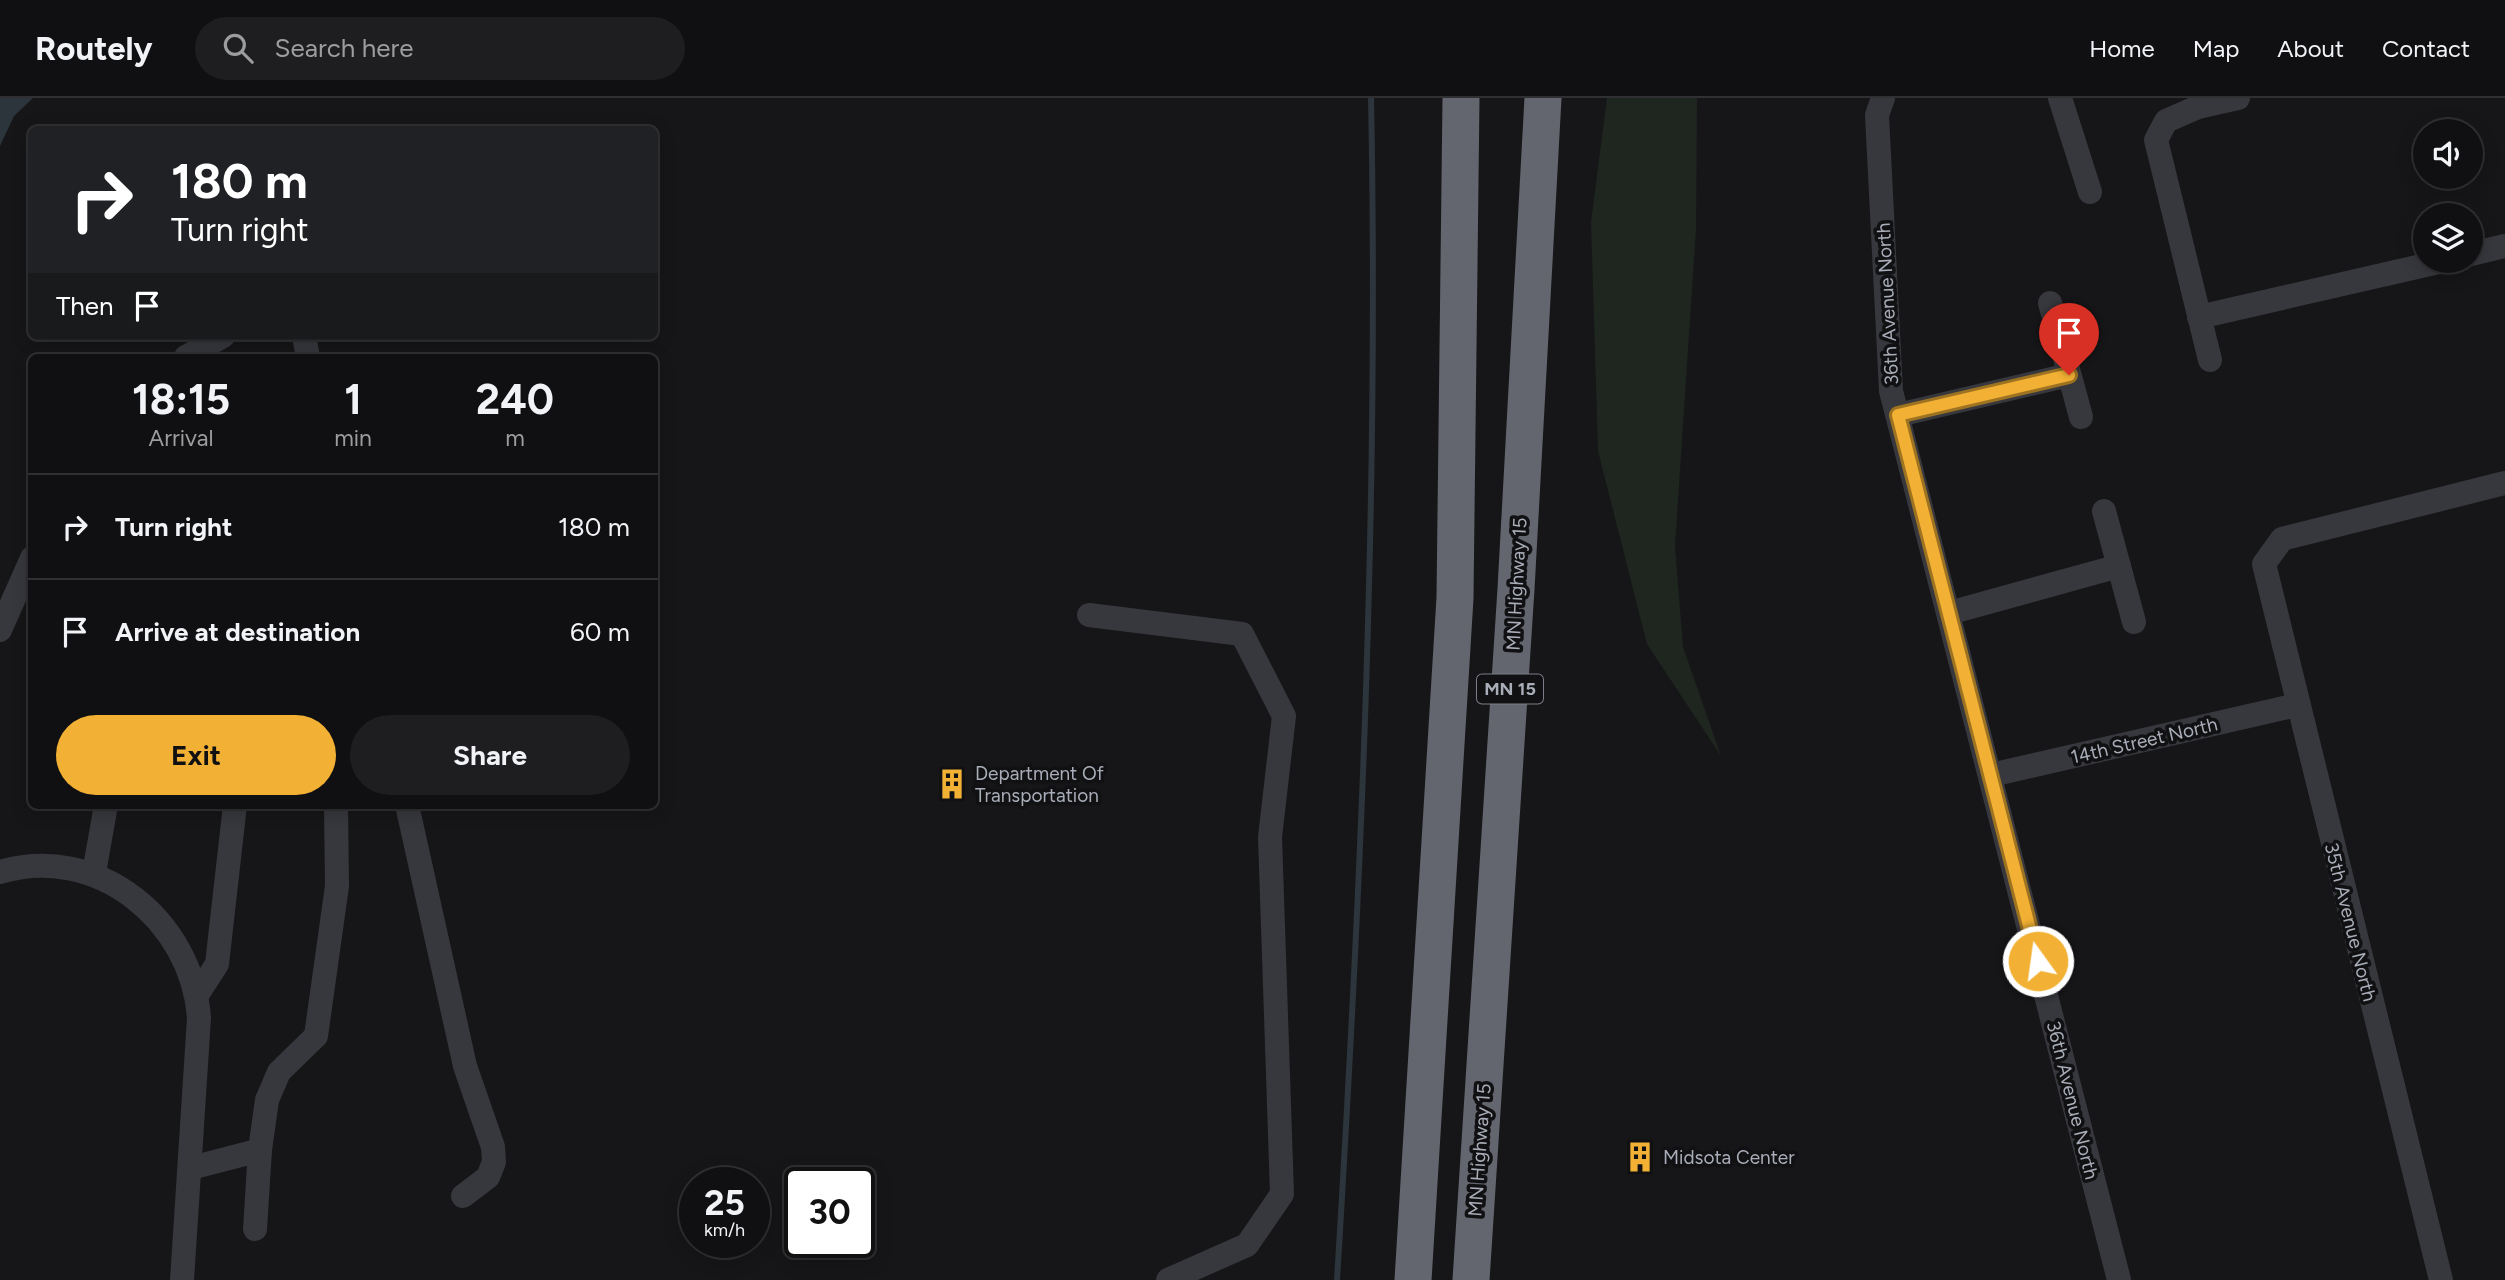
<!DOCTYPE html>
<style>
body{margin:0;font-family:Figtree,sans-serif;background:#1e1e20;color:#f1f3f6;height:100vh;display:flex;flex-direction:column;font-size:26px;white-space:nowrap}
*{box-sizing:border-box;margin:0}
p{font-size:23px;color:#9c9d9f}
.icon{flex:none;width:38px;height:38px;fill:none;stroke:currentColor;stroke-width:2;stroke-linecap:round;stroke-linejoin:round}
.map{position:relative;flex:1;overflow:hidden}
.details{position:absolute;left:28px;top:256px;width:630px;height:455px;display:flex;flex-direction:column;background:#101012;border-radius:10px;box-shadow:0 4px 18px #0003,0 0 0 2px #303032}
.details>*{flex:none}
.hud{position:absolute;left:28px;top:28px;width:630px;height:214px;border-radius:10px;box-shadow:0 4px 18px #0003,0 0 0 2px #303032;background:#202124;color:#fff;overflow:hidden}
.controls{position:absolute;left:2413px;top:21px;display:grid;gap:14px}
.controls a{display:grid;place-items:center;width:70px;height:70px;border-radius:50%;background:#101012;box-shadow:0 4px 18px #0003,0 0 0 2px #303032;font-size:35px}
.speed{position:absolute;left:679px;top:1069px;display:flex;gap:14px;font-size:35px;font-weight:700;text-align:center}
.speed>*{display:grid;place-content:center;width:91px;height:91px;border-radius:50%;background:#101012;box-shadow:0 4px 18px #0003,0 0 0 2px #303032;line-height:1}
.speed small{font-size:18px;font-weight:400}
.speed .limit{border:4px solid #111;border-radius:10px;background:#fff;color:#111}
.pin{position:absolute;display:grid;place-items:center;width:60px;height:60px;color:#fff;margin:-72px -30px;border-radius:50% 50% 50% 0;rotate:-45deg;box-shadow:0 0 7px #0007}
.pin .icon{rotate:45deg}
.me{position:absolute;width:77px;margin:-38px;rotate:346deg;stroke-linejoin:round;filter:drop-shadow(0 0 5px #0008)}
.turn{display:flex;align-items:center;gap:24px;height:147px;padding:0 28px;font-size:32px}
.turn .icon{width:91px;height:91px;stroke-width:2.5}
.turn b{display:block;font-size:49px;line-height:60px}
.then{display:flex;align-items:center;height:66px;padding:0 28px;background:#0003;gap:14px;font-size:26px}
.eta{display:flex;justify-content:space-evenly;align-items:center;height:119px;text-align:center}
.eta b{font-size:42px;font-weight:700;line-height:49px}
.action{display:flex;gap:14px;margin-top:auto;padding:14px 28px}
.action a{flex:1;height:80px;border-radius:42px;background:#f2b134;color:#111;font-size:28px;font-weight:700;line-height:80px;text-align:center}
.action a+a{background:#1e1e20;color:#f1f3f6}
ul{padding:0;list-style:none}
li{display:flex;align-items:center;gap:21px;height:105px;padding:0 28px;border-top:2px solid #303032}
li div{flex:1}
li b{display:block;font-size:26px}
li em{font-style:normal}
header{display:flex;align-items:center;gap:42px;box-sizing:border-box;height:98px;padding:0 35px;background:#101012;border-bottom:2px solid #303032}
header strong{font-size:33px}
nav{display:flex;gap:38px;margin-inline-start:auto;font-size:24px}
.search{width:490px;height:63px;background:#1e1e20;display:flex;align-items:center;gap:18px;box-sizing:border-box;padding:0 24px;border-radius:38px;color:#9c9d9f;font-size:26px}
.map>svg:first-child{display:block}
.green{fill:#1e261f}
.water{fill:#2c353c}
.lines{fill:none;stroke-linecap:round;stroke-linejoin:round}
.stream{stroke:#2c353c;stroke-width:6}
.minor{stroke:#37383d;stroke-width:24}
.highway{stroke:#63666e;stroke-width:37}
.route-casing{stroke:#9d7322;stroke-width:18}
.route{stroke:#f2b134;stroke-width:12}
.labels{text-anchor:middle;stroke-width:7;stroke-linejoin:round;paint-order:stroke}
.shield{fill:#111113;stroke:#7b7e86;stroke-width:2}
.shield-label{font-size:18px;font-weight:bold;fill:#a8adb8}
.street-label{font-size:19px;fill:#a8adb8;stroke:#111113}
.poi-label{font-size:19px;fill:#a8adb8;stroke:#111113;text-anchor:start}
</style>
<header>
<strong>Routely</strong>
<div class="search"><svg class="icon" aria-label="search" viewBox="0 0 24 24"><circle cx="10" cy="10" r="6"/><path d="M15 15l6 6"/></svg>Search here</div>
<nav><a>Home</a><a>Map</a><a>About</a><a>Contact</a></nav>
</header>
<div class="map">
<svg width="2505" height="1182" viewBox="0 0 2505 1182">
<rect width="100%" height="100%" fill="#161618"/>
<polygon class="green" points="1607,0 1697,0 1696,131 1675,448 1683,549 1721,658 1647,546 1598,353 1591,124"/>
<polygon class="water" points="0,0 33,0 14,18 0,48"/>
<g class="lines">
<path class="stream" d="M1337,1182C1361,789 1379,394 1371,0"/>
<g class="minor">
<polyline points="1883,0 1877,17 1891,293 2119,1182"/>
<polyline points="2060,0 2090,94"/>
<polyline points="2471,156 2505,148"/>
<polyline points="2050,205 2081,319"/>
<polyline points="2199,219 2443,163"/>
<polyline points="304,238 308,259"/>
<polyline points="186,259 223,238"/>
<polyline points="2210,262 2156,42 2166,23 2198,9 2238,0"/>
<polyline points="1898,317 2069,277"/>
<polyline points="2104,413 2134,524"/>
<polyline points="1949,515 2119,468"/>
<polyline points="1089,517 1242,536 1284,618 1270,739 1282,1096 1247,1147 1168,1182"/>
<polyline points="0,532 32,460"/>
<polyline points="1991,677 2297,607"/>
<polyline points="407,707 465,968 493,1049 494,1064 488,1079 463,1098"/>
<path d="M0,774C97,745 192,822 199,920L182,1182"/>
<polyline points="94,775 106,707"/>
<polyline points="197,897 217,866 235,707"/>
<polyline points="191,1070 260,1052 267,1002 279,974 316,938 337,788 336,707"/>
<polyline points="255,1131 260,1052"/>
<polyline points="2441,1182 2264,466 2282,441 2505,385"/>
</g>
<g class="highway">
<polyline points="1413,1182 1455,500 1461,0"/>
<polyline points="1471,1182 1516,491 1543,0"/>
</g>
</g>
<g class="lines">
<g class="route-casing">
<polyline id="route" points="2038,863 1898,317 2069,277"/>
</g>
<use href="#route" class="route"/>
</g>
<defs>
<g id="building-bare" transform="scale(2.415)"><path d="M-4-6H4V6H1V3H-1V6H-4ZM-2.5-4.3h1.7v1.8h-1.7ZM.8-4.3h1.7v1.8H.8ZM-2.5-1h1.7V.8h-1.7ZM.8-1h1.7V.8H.8Z" fill="#f2b134" stroke="#111113" stroke-width="2.5" paint-order="stroke"/></g>
</defs>
<g fill-rule="evenodd">
<use href="#building-bare" x="952" y="686"/>
<use href="#building-bare" x="1640" y="1059"/>
</g>
<g class="labels">
<rect class="shield" x="1477" y="576.5" width="66" height="29" rx="5"/>
<g class="shield-label">
<text x="1510" y="597">MN 15</text>
</g>
<g class="street-label">
<text transform="translate(1887 206) rotate(-93)" y="7">36th Avenue North</text>
<text transform="translate(1516 486) rotate(-87)" y="7">MN Highway 15</text>
<text transform="translate(2144 642) rotate(-13)" y="7">14th Street North</text>
<text transform="translate(2351 824) rotate(76)" y="7">35th Avenue North</text>
<text transform="translate(2073 1002) rotate(76)" y="7">36th Avenue North</text>
<text transform="translate(1479 1052) rotate(-86)" y="7">MN Highway 15</text>
</g>
<g class="poi-label">
<text x="975" y="682">Department Of<tspan x="975" dy="22">Transportation</tspan></text>
<text x="1663" y="1066">Midsota Center</text>
</g>
</g>
</svg>
<div class="controls">
<a><svg class="icon" aria-label="sound" viewBox="0 0 24 24"><path d="M4 9h4l5-4v14l-5-4H4zM17 9q2 3 0 6"/></svg></a>
<a><svg class="icon" aria-label="layers" viewBox="0 0 24 24"><path d="M12 4l9 5-9 5-9-5zM3 14l9 5 9-5"/></svg></a>
</div>
<div class="speed"><div>25<small>km/h</small></div><div class="limit">30</div></div>
<div class="pin" style="left:2069px;top:277px;background:#d93025"><svg class="icon" aria-label="arrive" viewBox="0 0 24 24"><path d="M6 21V4h12l-3 4 3 4H6"/></svg></div>
<svg class="me" style="left:2038px;top:863px" viewBox="-20 -20 40 40"><circle r="17" fill="#f2b134" stroke="#fff" stroke-width="3"/><path d="M0-11L8 9 0 5-8 9z" fill="#fff"/></svg>
<div class="hud">
<div class="turn"><svg class="icon" aria-label="right" viewBox="0 0 24 24"><path d="M7 20v-9h11M14 6l5 5-5 5"/></svg><div><b>180 m</b>Turn right</div></div>
<div class="then">Then<svg class="icon" aria-label="arrive" viewBox="0 0 24 24"><path d="M6 21V4h12l-3 4 3 4H6"/></svg></div>
</div>
<section class="details">
<div class="eta">
<div><b>18:15</b><p>Arrival</p></div>
<div><b>1</b><p>min</p></div>
<div><b>240</b><p>m</p></div>
</div>
<ul>
<li><svg class="icon" aria-label="right" viewBox="0 0 24 24"><path d="M7 20v-9h11M14 6l5 5-5 5"/></svg><div><b>Turn right</b></div><em>180 m</em></li>
<li><svg class="icon" aria-label="arrive" viewBox="0 0 24 24"><path d="M6 21V4h12l-3 4 3 4H6"/></svg><div><b>Arrive at destination</b></div><em>60 m</em></li>
</ul>
<div class="action"><a>Exit</a><a>Share</a></div>
</section>
</div>
